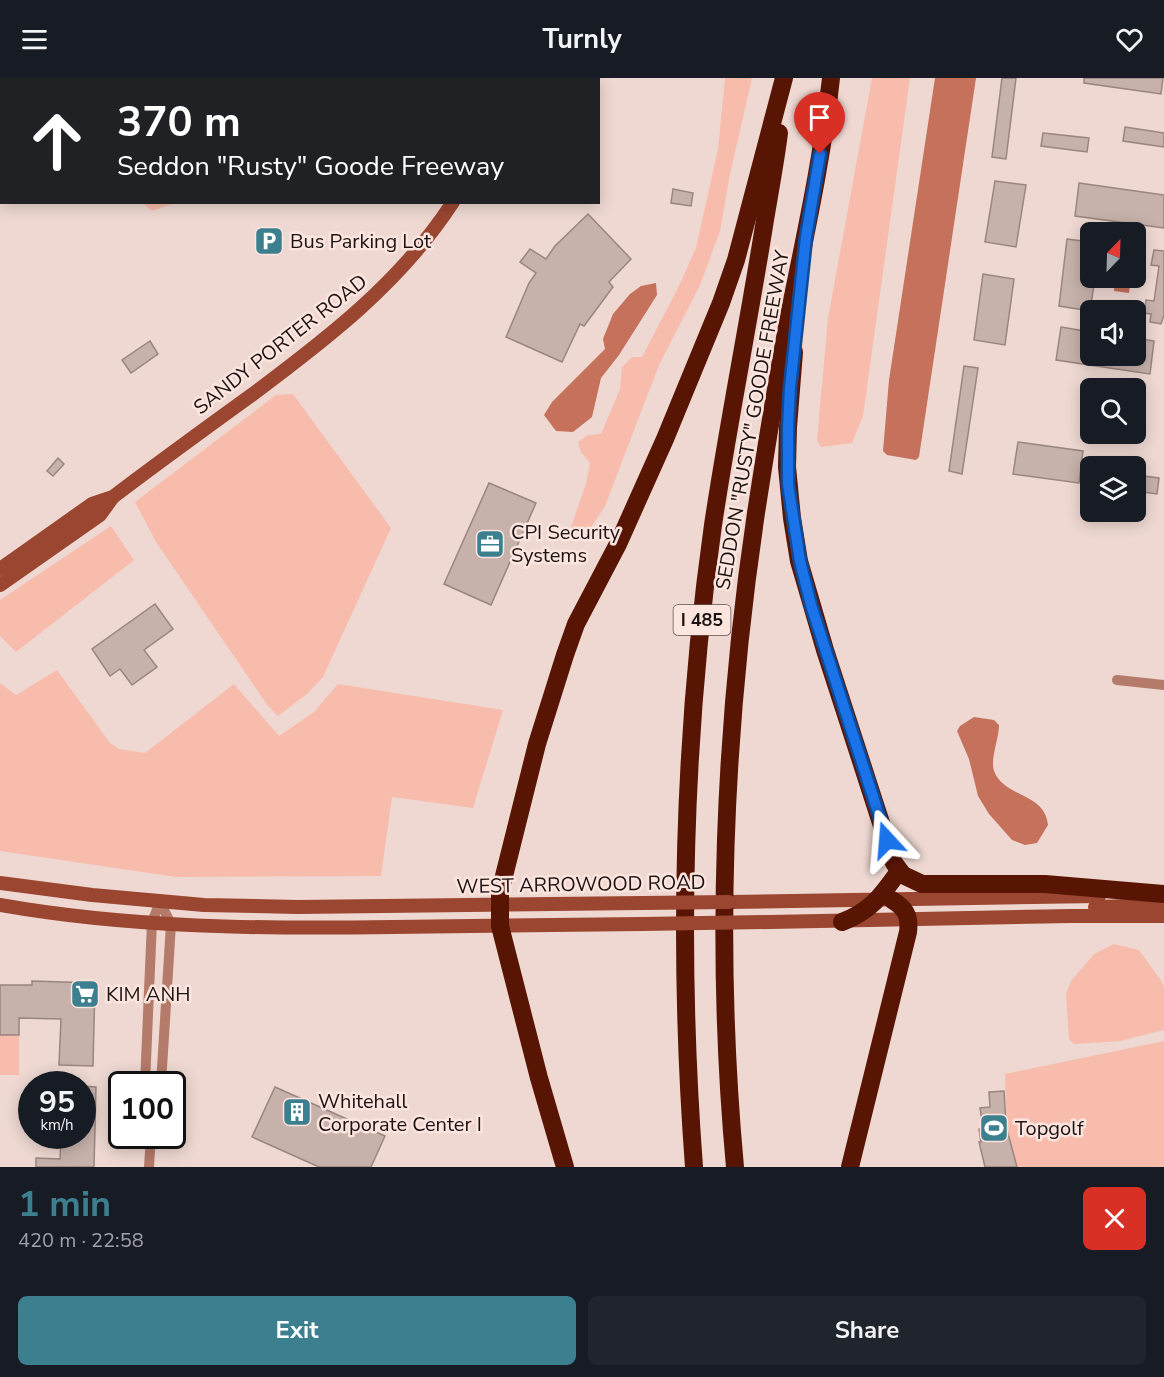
<!DOCTYPE html>
<meta charset="utf-8">
<style>
body{margin:0;font-family:"Nunito Sans",sans-serif;background:#20242c;color:#f1f3f6;height:100vh;display:flex;flex-direction:column;font-size:22px;white-space:nowrap}
*{box-sizing:border-box;margin:0}
p{font-size:20px;color:#9ea1a6}
.icon{flex:none;width:33px;height:33px;fill:none;stroke:currentColor;stroke-width:2;stroke-linecap:round;stroke-linejoin:round}
.map{position:relative;height:1089px;overflow:hidden}
.sheet{display:flex;flex-direction:column;background:#171b24;flex:1}
.sheet>*{flex:none}
.hud{position:absolute;left:0px;top:0px;width:600px;height:126px;box-shadow:0 3px 15px #0003;background:#202124;color:#fff;overflow:hidden}
.needle{width:39px;rotate:23deg}
.controls{position:absolute;left:1080px;top:144px;display:grid;gap:12px}
.controls a{display:grid;place-items:center;width:66px;height:66px;border-radius:9px;background:#171b24;box-shadow:0 3px 15px #0003;font-size:30px}
.speed{position:absolute;left:18px;top:993px;display:flex;gap:12px;font-size:30px;font-weight:700;text-align:center}
.speed>*{display:grid;place-content:center;width:78px;height:78px;border-radius:50%;background:#171b24;box-shadow:0 3px 15px #0003;line-height:1}
.speed small{font-size:15px;font-weight:400}
.speed .limit{border:3px solid #111;border-radius:9px;background:#fff;color:#111}
.pin{position:absolute;display:grid;place-items:center;width:51px;height:51px;color:#fff;margin:-62px -26px;border-radius:50% 50% 50% 0;rotate:-45deg;box-shadow:0 0 6px #0007}
.pin .icon{rotate:45deg}
.me{position:absolute;width:66px;margin:-33px;rotate:341deg;stroke-linejoin:round;filter:drop-shadow(0 0 4px #0008)}
.turn{display:flex;align-items:center;gap:21px;height:126px;padding:0 18px;font-size:27px}
.turn .icon{width:78px;height:78px;stroke-width:2.5}
.turn b{display:block;font-size:42px;line-height:51px}
.round{display:grid;place-items:center;flex:none;width:63px;height:63px;border-radius:9px;background:#20242c}
.head{display:flex;align-items:center;justify-content:space-between;height:102px;padding:0 18px}
h1{font-size:36px;font-weight:700;line-height:45px;color:#3c7f8f}
.cta{display:flex;gap:12px;margin-top:auto;padding:12px 18px}
.cta a{flex:1;height:69px;border-radius:9px;background:#3c7f8f;color:#fff;font-size:24px;font-weight:700;line-height:69px;text-align:center}
.cta a+a{background:#20242c;color:#f1f3f6}
header{display:flex;justify-content:space-between;align-items:center;height:78px;padding:0 18px;background:#171b24;font-size:27px;font-weight:700}
.map>svg:first-child{display:block}
.green{fill:#f8bcac}
.water{fill:#c5715b}
.lines{fill:none;stroke-linecap:round;stroke-linejoin:round}
.stream{stroke:#c5715b;stroke-width:3}
.building{fill:#c7b1ab;stroke:#9a857f;stroke-width:1.5}
.street{stroke:#b47a6a;stroke-width:10}
.secondary{stroke:#9a4631;stroke-width:14}
.highway{stroke:#591503;stroke-width:18}
.secondary-bridge{stroke:#9a4631;stroke-width:14}
.route-casing{stroke:#114b97;stroke-width:15}
.route{stroke:#1a73e8;stroke-width:10}
.labels{text-anchor:middle;stroke-width:5;stroke-linejoin:round;paint-order:stroke}
.shield{fill:#fde5df;stroke:#5f524f;stroke-width:1.5}
.shield-label{font-size:18px;font-weight:bold;fill:#1b1311}
.poi-label{font-size:20px;fill:#1b1311;stroke:#fde5df;text-anchor:start}
.street-label{font-size:20px;fill:#1b1311;stroke:#fde5df}
</style>
<header><svg class="icon" aria-label="menu" viewBox="0 0 24 24"><path d="M4 6h16M4 12h16M4 18h16"/></svg>Turnly<svg class="icon" aria-label="heart" viewBox="0 0 24 24"><path d="M12 20l-8-8c-3-5 5-10 8-4 3-6 11-1 8 4z"/></svg></header>
<div class="map">
<svg width="1164" height="1089" viewBox="0 0 1164 1089">
<rect width="100%" height="100%" fill="#efd8d2"/>
<g class="green">
<polygon points="0,0 164,0 165,1 2,2 1,37"/>
<polygon points="725,0 752,0 730,96 720,153 700,207 659,287 605,428 590,451 574,456 571,449 586,406 590,385 581,374 578,364 588,357 601,356 620,311 622,289 632,279 642,279 679,208 696,170 718,71"/>
<polygon points="872,0 910,0 863,338 852,365 821,369 817,362 828,240"/>
<polygon points="143,125 174,125 152,133"/>
<polygon points="293,316 391,450 323,599 307,616 278,638 268,628 156,464 135,424 276,317"/>
<polygon points="111,448 134,482 16,574 0,558 0,522"/>
<polygon points="57,592 110,665 119,671 145,675 234,606 279,658 314,634 338,606 503,632 473,730 392,719 381,798 176,799 0,773 0,605 16,617"/>
<polygon points="1114,866 1139,872 1160,901 1164,909 1164,952 1120,963 1074,966 1069,961 1066,916 1071,903 1094,876"/>
<rect x="0" y="957" width="19" height="40"/>
<polygon points="1164,963 1164,1089 1017,1089 1006,1048 1005,996"/>
</g>
<g class="water">
<polygon points="935,0 976,0 919,379 916,382 887,377 883,373 889,302"/>
<polygon points="1115,200 1131,200 1129,215 1114,213"/>
<polygon points="656,205 657,217 619,277 601,300 592,339 573,354 556,353 544,337 552,324 605,271 603,261 613,236 630,216 641,208"/>
<path d="M974,639L994,642L999,647C999,661 990,680 994,693C1004,720 1045,714 1048,747L1037,765L1025,767L1012,762L989,736L978,718L969,681L957,653L960,648Z"/>
</g>
<g class="lines">
<polyline class="stream" points="0,69 2,70"/>
</g>
<g class="building">
<polygon points="1002,0 1016,0 1006,81 992,79"/>
<polygon points="1084,0 1163,0 1161,16 1084,5"/>
<polygon points="1125,49 1164,55 1164,69 1123,63"/>
<polygon points="1043,55 1089,60 1087,74 1041,68"/>
<polygon points="995,103 1026,107 1016,169 985,164"/>
<polygon points="1079,105 1164,117 1164,150 1075,138"/>
<polygon points="673,111 693,115 691,128 671,125"/>
<polygon points="588,136 631,181 609,204 613,209 584,248 580,246 562,284 506,259 529,205 536,195 520,184 530,171 546,181 555,168"/>
<polygon points="1067,161 1090,164 1090,200 1095,200 1090,233 1059,228"/>
<polygon points="1154,172 1164,173 1164,237 1161,246 1150,244 1151,236 1144,235 1146,222 1154,223 1159,188 1151,187"/>
<polygon points="983,196 1014,201 1005,267 974,262"/>
<polygon points="1061,249 1090,254 1090,278 1136,278 1136,260 1154,263 1150,296 1056,282"/>
<polygon points="150,263 158,276 131,295 122,282"/>
<polygon points="964,288 978,290 962,396 949,393"/>
<polygon points="1018,364 1083,373 1079,405 1013,396"/>
<polygon points="58,380 64,386 53,398 47,393"/>
<polygon points="1136,397 1159,400 1157,416 1136,413"/>
<polygon points="489,405 536,425 491,527 444,506"/>
<polygon points="155,526 173,551 144,572 157,589 132,607 120,591 110,598 92,571"/>
<polygon points="32,903 95,905 93,988 59,987 61,941 19,940 19,957 0,957 0,907 32,907"/>
<polygon points="82,1008 96,1009 94,1089 36,1089 36,1080 60,1081 61,1058 82,1058"/>
<polygon points="275,1009 385,1058 371,1089 319,1089 252,1059"/>
<polygon points="1004,1013 1006,1048 1017,1089 985,1089 979,1064 981,1064 979,1051 983,1050 980,1030 990,1029 989,1014"/>
</g>
<g class="lines">
<g class="street">
<polyline points="1117,602 1164,607"/>
<polyline points="160,824 171,846 161,1006"/>
<polyline points="145,1006 152,844 160,824"/>
<polyline points="149,1089 151,1058"/>
</g>
<g class="secondary">
<polyline points="510,2 510,0"/>
<path d="M0,491L92,426L113,419C159,384 206,350 253,316C328,260 401,204 453,124"/>
<polyline points="0,507 100,437 113,419"/>
<polyline points="0,805 92,817 204,827 298,829 642,825"/>
<polyline points="729,824 1099,818"/>
<path d="M0,827C130,850 262,851 393,849C476,848 559,847 642,846"/>
<polyline points="1095,829 1164,827"/>
<polyline points="770,844 1071,838 1164,838"/>
</g>
<g class="highway">
<polyline points="794,274 788,349 787,389 792,440 799,483 825,572 894,785 903,797 922,806 1045,806 1164,816"/>
<path d="M842,844C871,833 882,817 899,793"/>
<polyline points="565,1089 539,1000 500,848 500,814 537,666 565,577 576,546 618,466 665,361 721,225 736,182 784,0"/>
<path d="M694,1089C678,875 683,659 713,447C728,347 748,248 764,148C769,117 775,87 779,55"/>
<path d="M735,1089C715,873 724,649 756,435C767,364 778,293 792,223C807,149 823,75 831,0"/>
<path d="M850,1089L908,854C910,839 906,830 892,822"/>
</g>
<g class="secondary-bridge">
<polyline points="642,825 729,824"/>
<polyline points="642,846 770,844"/>
</g>
</g>
<g class="lines">
<g class="route-casing">
<polyline id="route" points="820,76 806,159 790,310 788,349 788,406 800,483 811,527 887,762"/>
</g>
<use href="#route" class="route"/>
</g>
<defs>
<g id="parking-square" transform="scale(1.5)"><rect x="-9" y="-9" width="18" height="18" rx="4" fill="#3c7f8f" stroke="#fde5df"/><path d="M-3.5-5.5H1a3.5 3.5 0 0 1 0 7H-1V5.5H-3.5ZM-1-3.4V-.6H.8a1.4 1.4 0 0 0 0-2.8Z" fill="#fff"/></g>
<g id="office-square" transform="scale(1.5)"><rect x="-9" y="-9" width="18" height="18" rx="4" fill="#3c7f8f" stroke="#fde5df"/><path d="M-6-3h4V-5.5h4V-3h4V5H-6ZM-1-4.5V-3h2v-1.5ZM-6 0V1H6V0Z" fill="#fff"/></g>
<g id="supermarket-square" transform="scale(1.5)"><rect x="-9" y="-9" width="18" height="18" rx="4" fill="#3c7f8f" stroke="#fde5df"/><path d="M-6-5.5h2.5l.6 2H6L4.5 2H-2.5L-4.4-4H-6ZM-1.5 3.2a1.3 1.3 0 1 0 .1 0ZM3 3.2a1.3 1.3 0 1 0 .1 0Z" fill="#fff"/></g>
<g id="building-square" transform="scale(1.5)"><rect x="-9" y="-9" width="18" height="18" rx="4" fill="#3c7f8f" stroke="#fde5df"/><path d="M-4-6H4V6H1V3H-1V6H-4ZM-2.5-4.3h1.7v1.8h-1.7ZM.8-4.3h1.7v1.8H.8ZM-2.5-1h1.7V.8h-1.7ZM.8-1h1.7V.8H.8Z" fill="#fff"/></g>
<g id="stadium-square" transform="scale(1.5)"><rect x="-9" y="-9" width="18" height="18" rx="4" fill="#3c7f8f" stroke="#fde5df"/><path d="M0-5a6.5 5 0 1 0 0 10a6.5 5 0 1 0 0-10ZM-3.5-1.8h7v3.6h-7Z" fill="#fff"/></g>
</defs>
<g fill-rule="evenodd">
<use href="#parking-square" x="269" y="163"/>
<use href="#office-square" x="490" y="466"/>
<use href="#supermarket-square" x="85" y="916"/>
<use href="#building-square" x="297" y="1034"/>
<use href="#stadium-square" x="994" y="1050"/>
</g>
<g class="labels">
<rect class="shield" x="673.5" y="527" width="57" height="30" rx="4.5"/>
<g class="shield-label">
<text x="702" y="548">I 485</text>
</g>
<g class="poi-label">
<text x="290" y="170">Bus Parking Lot</text>
<text x="511" y="461">CPI Security<tspan x="511" dy="23">Systems</tspan></text>
<text x="106" y="923">KIM ANH</text>
<text x="318" y="1030">Whitehall<tspan x="318" dy="23">Corporate Center I</tspan></text>
<text x="1015" y="1057">Topgolf</text>
</g>
<g class="street-label">
<text transform="translate(280 266) rotate(-38)" y="7">SANDY PORTER ROAD</text>
<text transform="translate(752 342) rotate(-80)" y="7">SEDDON "RUSTY" GOODE FREEWAY</text>
<text transform="translate(581 806) rotate(-1)" y="7">WEST ARROWOOD ROAD</text>
</g>
</g>
</svg>
<div class="controls">
<a><svg class="needle" viewBox="-14 -14 28 28"><path d="M0-13l5 13h-10z" fill="#e53935"/><path d="M0 13l5-13h-10z" fill="#9ea1a6"/></svg></a>
<a><svg class="icon" aria-label="sound" viewBox="0 0 24 24"><path d="M4 9h4l5-4v14l-5-4H4zM17 9q2 3 0 6"/></svg></a>
<a><svg class="icon" aria-label="search" viewBox="0 0 24 24"><circle cx="10" cy="10" r="6"/><path d="M15 15l6 6"/></svg></a>
<a><svg class="icon" aria-label="layers" viewBox="0 0 24 24"><path d="M12 4l9 5-9 5-9-5zM3 14l9 5 9-5"/></svg></a>
</div>
<div class="speed"><div>95<small>km/h</small></div><div class="limit">100</div></div>
<div class="pin" style="left:820px;top:76px;background:#d93025"><svg class="icon" aria-label="arrive" viewBox="0 0 24 24"><path d="M6 21V4h12l-3 4 3 4H6"/></svg></div>
<svg class="me" style="left:887px;top:762px" viewBox="-20 -20 40 40"><path d="M0-17L14 15 0 8-14 15z" fill="#1a73e8" stroke="#fff" stroke-width="4"/></svg>
<div class="hud">
<div class="turn"><svg class="icon" aria-label="ahead" viewBox="0 0 24 24"><path d="M12 20V5M6 11l6-6 6 6"/></svg><div><b>370 m</b>Seddon &quot;Rusty&quot; Goode Freeway</div></div>
</div>
</div>
<section class="sheet">
<div class="head"><div><h1>1 min</h1><p>420 m · 22:58</p></div><a class="round" style="background:#d93025;color:#fff"><svg class="icon" aria-label="close" viewBox="0 0 24 24"><path d="M6 6l12 12M18 6L6 18"/></svg></a></div>
<div class="cta"><a>Exit</a><a>Share</a></div>
</section>
